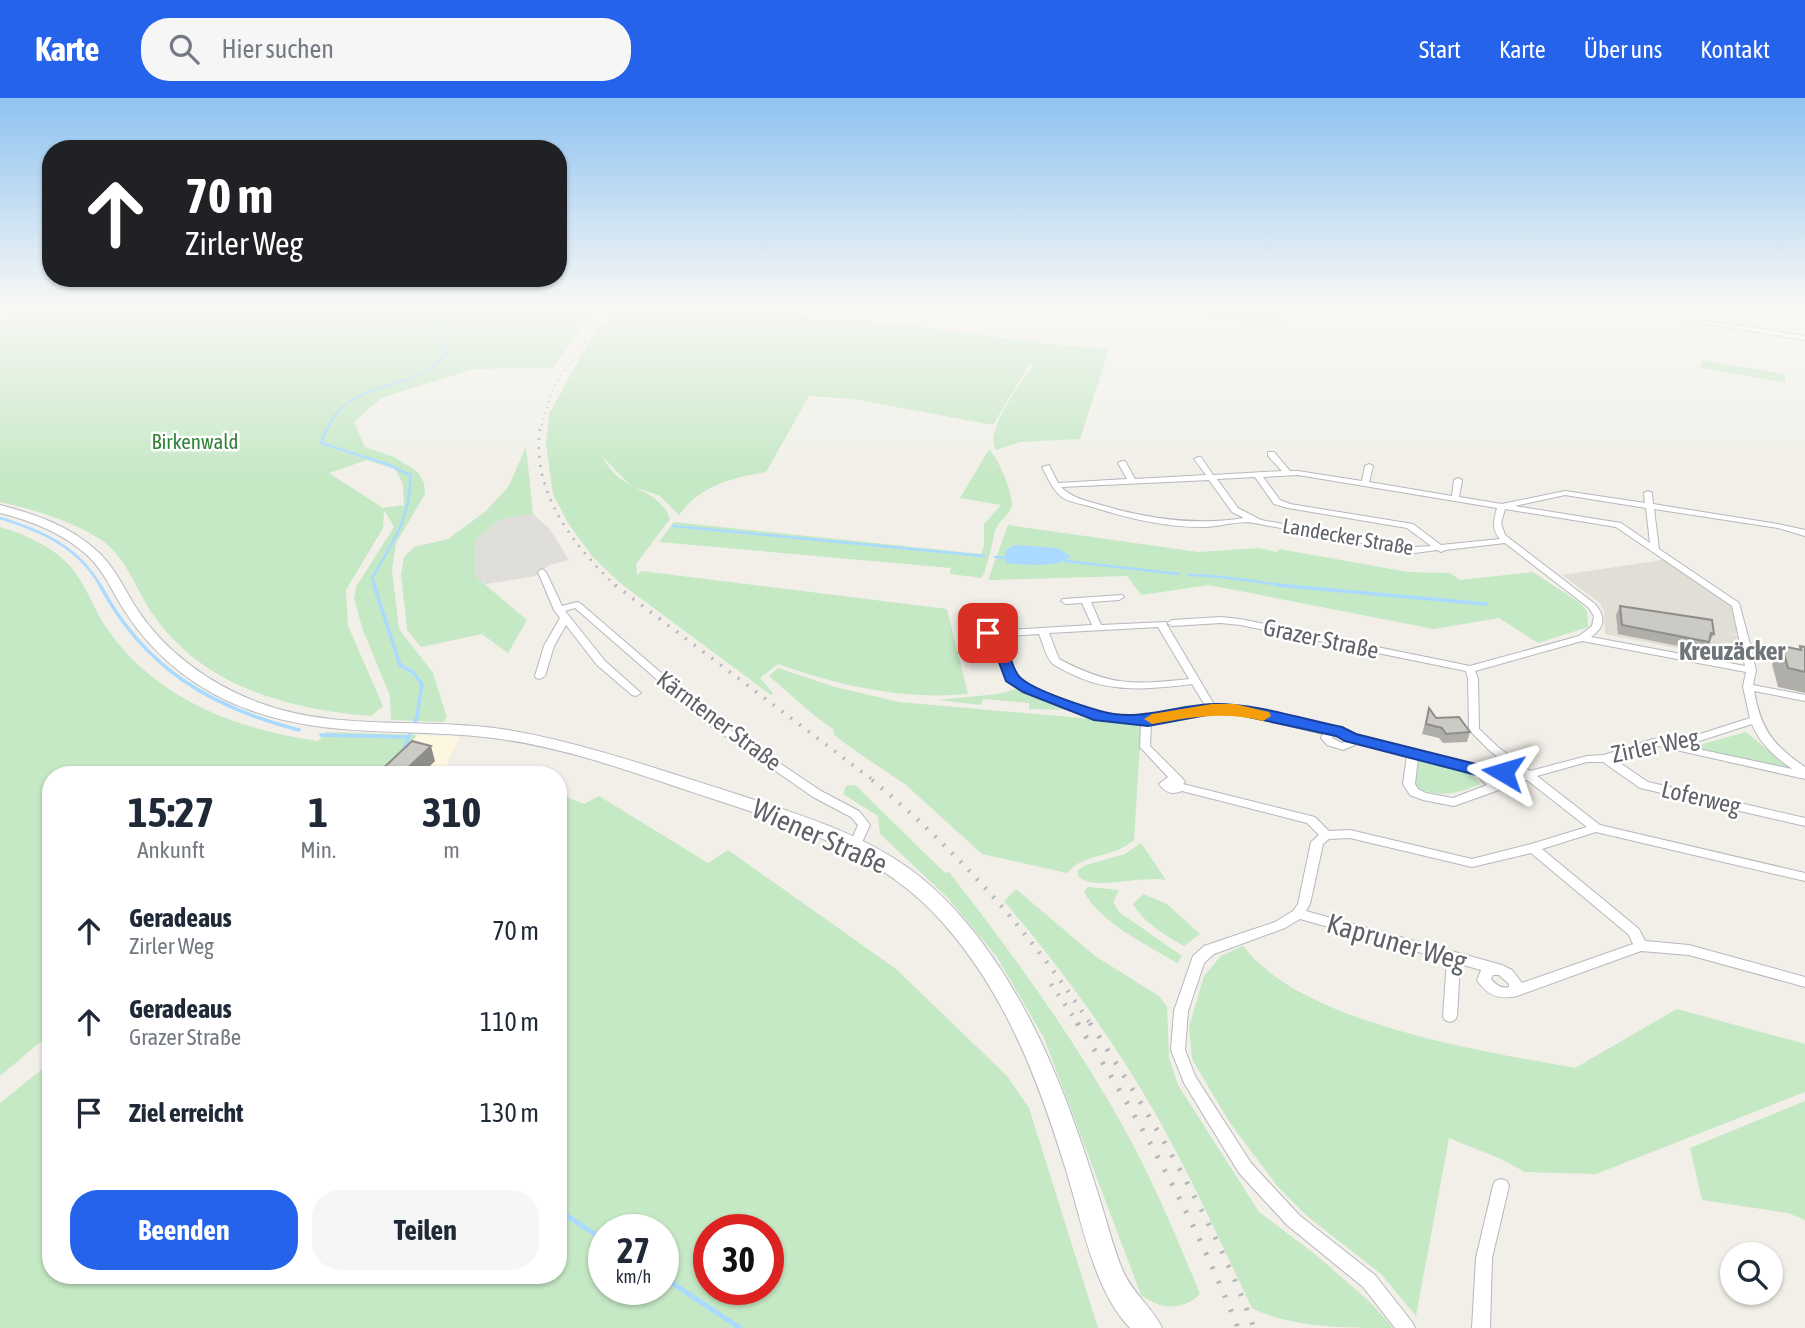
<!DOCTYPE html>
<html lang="de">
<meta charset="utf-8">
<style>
body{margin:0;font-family:"Asap Condensed",sans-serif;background:#f6f6f7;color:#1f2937;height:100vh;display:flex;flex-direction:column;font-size:26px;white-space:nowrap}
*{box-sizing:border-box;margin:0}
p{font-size:23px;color:#747a83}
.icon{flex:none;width:38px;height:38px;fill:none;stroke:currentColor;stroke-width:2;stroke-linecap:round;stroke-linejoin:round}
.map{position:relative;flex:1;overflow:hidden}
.drawer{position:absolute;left:42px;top:668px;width:525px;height:518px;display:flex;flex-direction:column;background:#fff;border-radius:28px;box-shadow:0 2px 5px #0004}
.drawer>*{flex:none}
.hud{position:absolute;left:42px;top:42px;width:525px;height:147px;border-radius:28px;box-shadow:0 2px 5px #0004;background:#202124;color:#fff;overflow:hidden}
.tools{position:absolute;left:1720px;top:1144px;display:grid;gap:14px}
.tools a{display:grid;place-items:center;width:63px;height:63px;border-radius:50%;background:#fff;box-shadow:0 2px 5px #0004;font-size:35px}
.speed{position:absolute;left:588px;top:1116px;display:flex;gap:14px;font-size:35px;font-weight:700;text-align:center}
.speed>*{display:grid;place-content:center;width:91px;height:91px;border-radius:50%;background:#fff;box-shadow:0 2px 5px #0004;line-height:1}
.speed small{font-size:18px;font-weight:400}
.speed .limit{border:10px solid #d22;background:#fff;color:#111}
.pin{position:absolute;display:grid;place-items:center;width:60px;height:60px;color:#fff;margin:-30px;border-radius:14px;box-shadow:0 4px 10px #0006}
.me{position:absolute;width:77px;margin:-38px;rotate:277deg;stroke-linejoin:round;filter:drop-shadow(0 0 5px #0008)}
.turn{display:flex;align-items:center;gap:24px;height:147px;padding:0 28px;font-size:32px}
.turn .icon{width:91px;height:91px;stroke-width:2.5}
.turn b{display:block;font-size:49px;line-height:60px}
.eta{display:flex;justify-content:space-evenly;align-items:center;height:119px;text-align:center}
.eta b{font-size:42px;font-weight:700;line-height:49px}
.action{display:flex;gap:14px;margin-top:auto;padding:14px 28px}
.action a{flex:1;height:80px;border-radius:28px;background:#2563eb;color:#fff;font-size:28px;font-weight:700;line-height:80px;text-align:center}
.action a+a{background:#f6f6f7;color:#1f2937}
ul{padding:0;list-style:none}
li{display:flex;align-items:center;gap:21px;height:91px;padding:0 28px}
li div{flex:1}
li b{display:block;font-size:26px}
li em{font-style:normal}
header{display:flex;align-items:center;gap:42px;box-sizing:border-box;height:98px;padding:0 35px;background:#2563eb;color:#fff}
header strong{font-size:33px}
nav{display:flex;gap:38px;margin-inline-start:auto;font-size:24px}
.search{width:490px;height:63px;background:#f6f6f7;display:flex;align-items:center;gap:18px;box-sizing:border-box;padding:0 24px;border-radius:28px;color:#747a83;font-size:26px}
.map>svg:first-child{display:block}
.commercial{fill:#fef7e0}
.industrial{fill:#e0deda}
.education{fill:#e1ded6}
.green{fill:#c5e8c5;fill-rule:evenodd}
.water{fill:#aadaff}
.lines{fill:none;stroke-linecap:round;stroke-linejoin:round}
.stream-far3{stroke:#aadaff;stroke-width:2}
.stream-far2{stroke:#aadaff;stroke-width:2.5}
.stream-far1{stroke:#aadaff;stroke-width:3.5}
.stream{stroke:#aadaff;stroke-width:5}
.street-casing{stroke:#b5b8bc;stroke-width:2}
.secondary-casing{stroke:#b6babf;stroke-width:2}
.street{fill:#fff;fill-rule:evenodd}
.secondary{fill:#fff;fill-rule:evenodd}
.rail-far4{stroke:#b6b7b8;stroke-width:2;stroke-dasharray:1 5;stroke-linecap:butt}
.rail-far3{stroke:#b6b7b8;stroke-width:2.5;stroke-dasharray:2 7;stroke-linecap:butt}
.rail-far2{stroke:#b6b7b8;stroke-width:3.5;stroke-dasharray:2 9;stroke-linecap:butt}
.rail-far1{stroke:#b6b7b8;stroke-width:4.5;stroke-dasharray:2 10;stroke-linecap:butt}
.rail{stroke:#b6b7b8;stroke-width:5;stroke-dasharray:2.5 13;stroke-linecap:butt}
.wall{fill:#afaea9}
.shaded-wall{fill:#8f8d8a}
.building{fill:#cccac5;stroke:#8f8d8a;stroke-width:2}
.route{fill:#2563eb;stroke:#184099;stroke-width:2}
.slow{fill:#f59e0b}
.labels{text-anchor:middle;stroke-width:5;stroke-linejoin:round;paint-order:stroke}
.far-park-label{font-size:21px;fill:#348238;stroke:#fff}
.far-street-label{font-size:21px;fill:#5f6368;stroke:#fff}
.street-label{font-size:24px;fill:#5f6368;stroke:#fff}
.neighbourhood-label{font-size:26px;font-weight:bold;fill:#70757a;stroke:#fff}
.near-street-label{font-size:28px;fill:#5f6368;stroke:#fff}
</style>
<header>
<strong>Karte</strong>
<div class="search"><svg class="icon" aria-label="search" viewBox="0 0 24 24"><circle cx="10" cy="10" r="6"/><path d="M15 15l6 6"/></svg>Hier suchen</div>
<nav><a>Start</a><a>Karte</a><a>Über uns</a><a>Kontakt</a></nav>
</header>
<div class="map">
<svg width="1805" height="1230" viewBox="0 0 1805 1230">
<rect width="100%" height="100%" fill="#f1efe8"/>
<polygon class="commercial" points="417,637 460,639 446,666 472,677 388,677"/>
<polygon class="industrial" points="533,416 549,430 569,462 549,467 536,478 486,486 475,479 474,442 501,421"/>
<polygon class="education" points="1669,461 1730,504 1737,536 1723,534 1737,537 1744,563 1605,536 1604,514 1600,505 1562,477"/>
<g class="green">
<path d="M31,208H293L340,214L399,211L406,208H597L553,270L474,271L383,299L354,324L365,349L394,359L418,374L424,385L425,396L396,445L392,472L399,531L433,575L447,620L443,624L391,622L390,598L363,532L354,501L356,489L394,429L384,412L383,430L346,492L348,528L383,608L371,618C289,612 201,588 152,515C136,491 125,457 100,441C70,422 34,412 0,404V221ZM367,362L395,371L403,386L404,407L383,410L329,375Z"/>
<path d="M615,208H737L817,220L885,223L1001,240L1039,242V245L1109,251L1080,341L1020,344L996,352C983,334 1022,285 1033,266L1030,265L993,327L853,301L809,298L766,374C731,380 700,388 679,417L660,398L631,388L603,359C621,397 658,387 670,421L636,466L637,478L641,473L947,511L968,596C902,602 840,588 778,566L760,580L773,595L771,597L620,485L592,458L568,425L553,396L546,346L549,316L588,245Z"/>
<polygon points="1211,208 1282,208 1284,225 1210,221"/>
<polygon points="1702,262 1785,276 1785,285 1700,270"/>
<polygon points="526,348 533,416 501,421 475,442 475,478 527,522 508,555 482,536 421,549 407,532 401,476 404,459 414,449 448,441 485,414 509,388"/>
<path d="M989,351C997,358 1016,400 1011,410C1007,419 998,423 995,433C991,450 989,463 982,480L950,476L951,470L659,444L674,424L981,456L984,448V426L1001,407L960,400Z"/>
<polygon points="1008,427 1198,454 1259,450 1277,454 1279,451 1408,474 1450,475 1460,482 1533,474 1580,505 1587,513 1588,529 1538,545 1499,520 1434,531 1209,487 1141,497 1127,478 988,482"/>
<path d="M0,429C22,435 49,447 66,464C84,481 93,511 108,532C156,601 238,632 318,643L326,634L417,637L388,677H51V935L0,978Z"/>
<path d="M778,570L835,589L899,604L1138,625L1141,631L1134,742C1114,760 1083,755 1067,775L982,756L906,687L850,649L834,637L833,631C809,615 791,596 769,578Z"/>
<polygon points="1020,590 1072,612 1029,611 1029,605 983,601 981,607 938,602 998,596"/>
<polygon points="1746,634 1790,671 1692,649"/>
<path d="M1418,662C1440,664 1467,668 1480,686C1459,696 1431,702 1412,685L1414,664Z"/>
<path d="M855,687L945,775L949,774C1013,856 1074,940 1125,1032C1154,1085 1177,1140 1200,1196C1181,1214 1160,1211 1141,1197L1044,940L997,859L947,799L880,736L878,718L843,696L846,688Z"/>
<path d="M599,698L708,765L728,752L896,871L1007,978L1029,1010L1098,1230H0V1005L51,964V1178H558V710L567,699L584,706ZM604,1132H663V1192H604ZM709,1132H768V1192H709Z"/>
<path d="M1141,745L1166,782C1140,777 1093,794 1078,778V772L1086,767L1125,756Z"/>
<path d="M1088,789L1119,792L1113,804L1119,814L1182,858L1177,865C1146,846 1102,826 1084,794Z"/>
<path d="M1016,791L1095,858L1159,898L1167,909L1169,960L1178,987L1259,1114L1316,1157L1370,1204L1393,1230C1347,1230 1291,1230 1252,1210C1221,1145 1191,1078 1155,1015C1112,939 1060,869 1004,803Z"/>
<path d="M1143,796L1167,806L1200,836L1184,848C1165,837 1144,825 1133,806Z"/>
<path d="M1243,848C1302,926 1482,953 1575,970L1677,911L1805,946V994L1596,1076L1525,1074L1501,1061L1449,1040L1416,1218L1381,1176L1307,1118L1278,1089L1230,1025L1192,961L1189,929L1204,878L1221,858Z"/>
<polygon points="1805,1003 1805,1122 1788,1115 1702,1102 1690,1050"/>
</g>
<path class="water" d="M1015,447L1058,450L1071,459C1054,471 1026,466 1005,465L1006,452Z"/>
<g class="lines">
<path class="stream-far3" d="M326,333C345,286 398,293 431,270C437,266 442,260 447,255L431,237L430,230L463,208"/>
<g class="stream-far2">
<path d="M326,331L321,345L389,367L410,377C412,417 392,446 372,480L375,489"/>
<path d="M0,420C42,433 79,449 101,489"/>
<polyline points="673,428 984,458"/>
<polyline points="995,459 1007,460"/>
<polyline points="1065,463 1179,476"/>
<path d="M1189,477C1225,477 1260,485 1297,489"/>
</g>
<g class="stream-far1">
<path d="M100,487C144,570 210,609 299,632"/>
<polyline points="374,487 400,567 413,574 422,586 417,619 403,653"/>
<polyline points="1277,487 1486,506"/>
<polyline points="321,637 406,639"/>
</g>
<g class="stream">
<polyline points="558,1112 604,1142"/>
<polyline points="663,1179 740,1230"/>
</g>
<g class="street-casing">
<g id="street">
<polygon points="1601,208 1614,208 1805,238 1805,242"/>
<path d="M1268,354H1274L1290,373H1298L1362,383L1365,368L1369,366L1373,368L1369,384L1452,398L1454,382L1458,380L1462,382L1459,399L1502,406L1565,393L1645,405L1644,395L1648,393L1652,395L1653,406L1778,426L1805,432V438L1778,430L1654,411L1659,451L1739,505L1750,546L1805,556V562L1751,552L1756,572L1753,587L1805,597V603L1754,593C1761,632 1773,647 1805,669V681L1654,647L1614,661L1648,684L1805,720V728L1640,690L1603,664H1587L1537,678L1600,727L1805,775V783L1596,734L1542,751L1639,831L1645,843L1689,847L1805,879V889L1689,857L1641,853L1517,898C1500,902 1487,898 1477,882L1481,872L1460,866L1457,918L1455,922L1450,924L1445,922L1443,918L1447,862L1300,821L1285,830L1214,856L1204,865L1188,913L1185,952L1195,978L1251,1065L1299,1117L1375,1177L1412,1224L1415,1230H1395L1363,1189L1287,1127L1239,1075L1184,985L1171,952L1174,913L1193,858L1204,848L1275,824L1293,813L1298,806L1311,744L1319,737L1307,725L1182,693C1172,697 1166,695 1159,686L1168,679L1140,649L1141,626L1096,621L1024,593L1006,580L993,542L988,541L983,535L995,528L990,513L995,510L1000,513L1005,529L1009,532L1092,527L1082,505L1066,506L1061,503L1063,501L1122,497L1124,499L1119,502L1091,504L1101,527L1166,524L1167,527L1215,608H1235L1330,631L1349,634L1351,637L1483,669L1488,667L1510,673L1513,679L1520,677L1490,653L1469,632L1468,581L1466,573L1240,527L1221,525L1172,528L1167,525L1172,522L1221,519L1240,521L1470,568L1579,538L1592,528L1594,518L1589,510L1505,445L1445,452L1441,454L1437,452L1415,455L1259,426C1243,421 1223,428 1206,429C1166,430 1127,420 1089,408C1081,406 1070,404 1063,400C1053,393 1048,380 1042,369L1049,367L1058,385L1127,381L1118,365L1122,363H1125L1135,381L1206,377L1194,361L1198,359H1201L1213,377L1282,373L1268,358ZM1298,377L1497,410C1494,421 1491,431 1500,441L1441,447L1413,426L1290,406L1280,402L1263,379ZM1255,379L1274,406L1288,410L1407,430L1431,448L1415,449L1261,422L1238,410L1217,381ZM1209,382L1232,414L1244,420C1195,428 1148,421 1101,407C1087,403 1072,400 1061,389ZM1565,397L1646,410L1650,445L1621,425L1515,408ZM1505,411L1616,429L1732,508L1745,568L1591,539C1605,529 1606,519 1595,506L1505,437L1501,425ZM1158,529L1189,581C1133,587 1110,588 1059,561L1049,535ZM1039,536C1043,545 1046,560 1053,566C1060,571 1070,575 1078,579C1115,595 1152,591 1192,586L1206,609L1146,620L1102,616L1032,589L1015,578L1003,543L1010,538ZM1582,543L1746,574L1743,589L1750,620L1672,645L1653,641L1604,657L1587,658L1530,673L1498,649L1479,631L1478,581L1475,573ZM1212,614H1235L1323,636L1321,640L1327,647L1343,652L1355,647L1356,645L1407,658L1403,686L1410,697L1423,702L1454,708L1527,682L1587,729L1531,746L1472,761L1350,732L1329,733L1315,719L1183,686L1185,684L1183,681L1150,648L1151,627L1154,624ZM1752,626C1760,646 1775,659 1792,671L1684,648ZM1333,638L1342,639L1345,644L1342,645L1332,640ZM1418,660L1478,675L1481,682L1487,687L1453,700L1426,695L1418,691L1415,686ZM1490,675L1501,678L1503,683H1497L1490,678ZM1350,740L1472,769L1531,755L1629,837L1633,846L1522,885L1512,872L1502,867L1306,813L1310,806L1323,746L1329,741ZM1493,877H1499L1509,886V889C1501,891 1496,887 1491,881Z"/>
<polygon points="542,471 546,474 562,508 577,504 580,505 716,622 821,693 859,713 870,727 859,751 851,751 849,748 858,727 851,719 813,699 708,626 575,510 565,513 605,563 641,595 636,598 632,597 597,567 566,527 554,548 545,578 540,581 536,580 535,578 544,548 560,520 554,512 538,474"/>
<polygon points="1501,1081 1507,1083 1509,1088 1492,1160 1490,1230 1472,1230 1476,1160 1493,1088 1495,1083"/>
</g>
</g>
<g class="secondary-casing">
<path id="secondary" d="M0,407C35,416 70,428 97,453C115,469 124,491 137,511C165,554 210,586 257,604C341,636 433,617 519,634C588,647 654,670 721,691C790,714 869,735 925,783C976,826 1014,887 1042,946C1065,995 1083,1047 1099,1099C1107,1123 1113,1150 1123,1173C1133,1196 1154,1211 1162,1230H1130C1093,1192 1081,1119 1065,1069C1038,981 1005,895 943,825C876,748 776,722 683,691C618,669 552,646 484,639C405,630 326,640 250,612C199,594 155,560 126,515C113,496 105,474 88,458C63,435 32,423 0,415Z"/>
</g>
<use href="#street" class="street"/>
<use href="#secondary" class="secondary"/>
<polyline class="rail-far4" points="540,333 553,290 608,208"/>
<path class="rail-far3" d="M540,331C531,395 574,448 617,489"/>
<polyline class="rail-far2" points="615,487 874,683"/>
<g class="rail-far1">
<path d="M872,682C956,751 1031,835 1091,927"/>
<polyline points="1051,886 1079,927"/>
</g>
<g class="rail">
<path d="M1077,925C1141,1022 1195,1122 1238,1230"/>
<path d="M1090,925C1153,1021 1214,1122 1254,1230"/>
</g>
</g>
<g class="wall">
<polygon points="1620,508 1714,536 1704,553 1618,536 1616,517"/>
<polygon points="1782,548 1799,551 1800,548 1805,549 1805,595 1778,589 1772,566"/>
<polygon points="1429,610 1436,620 1470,634 1467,644 1443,645 1439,640 1422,636"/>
</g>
<polygon class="shaded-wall" points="431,648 435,663 421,677 400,677"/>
<g class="building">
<polygon points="1620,508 1712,522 1714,536 1711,535 1709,544 1622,527"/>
<polygon points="1782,548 1801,552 1800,548 1805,549 1805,574 1788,570"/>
<polygon points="1429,610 1436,620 1459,619 1470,634 1446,636 1442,630 1426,626"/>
<polygon points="412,643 431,648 400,677 376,677"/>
</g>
<linearGradient id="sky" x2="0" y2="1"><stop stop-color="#8fc3f1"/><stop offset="0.55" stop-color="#f9f8f5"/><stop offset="1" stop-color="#f9f8f5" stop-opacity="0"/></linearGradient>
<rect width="1805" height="380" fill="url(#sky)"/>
<path class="route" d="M988,530C1012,537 1006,560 1018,577C1028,591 1083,608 1100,613C1141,625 1177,606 1216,606C1258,606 1301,621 1342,629L1356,636L1484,668H1503L1511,674L1503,679H1484L1345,643L1336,638L1235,616H1212L1148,628L1094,622L1023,594L1006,583L991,543L981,535Z"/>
<path class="slow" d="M1212,606H1235L1269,614L1271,618L1263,623C1224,613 1191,619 1152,626L1144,621L1152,616Z"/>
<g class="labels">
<g class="far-park-label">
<text x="195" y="351">Birkenwald</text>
</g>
<g class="far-street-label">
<text transform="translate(1348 439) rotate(10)" y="7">Landecker Straße</text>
</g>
<g class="street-label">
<text transform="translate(1321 541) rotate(12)" y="8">Grazer Straße</text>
<text transform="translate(719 623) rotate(37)" y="8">Kärntener Straße</text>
<text transform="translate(1655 648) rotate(-12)" y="8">Zirler Weg</text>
<text transform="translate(1701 700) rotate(13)" y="8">Loferweg</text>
</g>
<g class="neighbourhood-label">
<text x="1732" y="562">Kreuzäcker</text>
</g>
<g class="near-street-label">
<text transform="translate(820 738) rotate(24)" y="10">Wiener Straße</text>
<text transform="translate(1397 844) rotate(16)" y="10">Kapruner Weg</text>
</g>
</g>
</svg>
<div class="tools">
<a><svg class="icon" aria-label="search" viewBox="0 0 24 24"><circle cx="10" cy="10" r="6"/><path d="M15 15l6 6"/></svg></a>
</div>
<div class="speed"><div>27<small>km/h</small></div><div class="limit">30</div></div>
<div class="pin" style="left:988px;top:535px;background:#d93025"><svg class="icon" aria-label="arrive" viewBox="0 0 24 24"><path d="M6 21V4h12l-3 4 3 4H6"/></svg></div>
<svg class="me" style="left:1503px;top:674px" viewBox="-20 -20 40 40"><path d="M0-17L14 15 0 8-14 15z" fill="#2563eb" stroke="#fff" stroke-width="4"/></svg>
<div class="hud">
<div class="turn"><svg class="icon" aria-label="ahead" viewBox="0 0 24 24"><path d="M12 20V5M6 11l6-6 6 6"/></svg><div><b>70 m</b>Zirler Weg</div></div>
</div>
<section class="drawer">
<div class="eta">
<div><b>15:27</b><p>Ankunft</p></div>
<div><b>1</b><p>Min.</p></div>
<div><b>310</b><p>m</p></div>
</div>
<ul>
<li><svg class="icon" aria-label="ahead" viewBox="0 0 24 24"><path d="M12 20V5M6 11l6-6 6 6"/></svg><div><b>Geradeaus</b><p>Zirler Weg</p></div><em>70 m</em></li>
<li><svg class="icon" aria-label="ahead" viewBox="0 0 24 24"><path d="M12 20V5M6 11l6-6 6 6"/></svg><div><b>Geradeaus</b><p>Grazer Straße</p></div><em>110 m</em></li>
<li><svg class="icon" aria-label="arrive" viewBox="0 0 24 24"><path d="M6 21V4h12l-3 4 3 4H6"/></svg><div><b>Ziel erreicht</b></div><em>130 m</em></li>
</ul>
<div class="action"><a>Beenden</a><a>Teilen</a></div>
</section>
</div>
